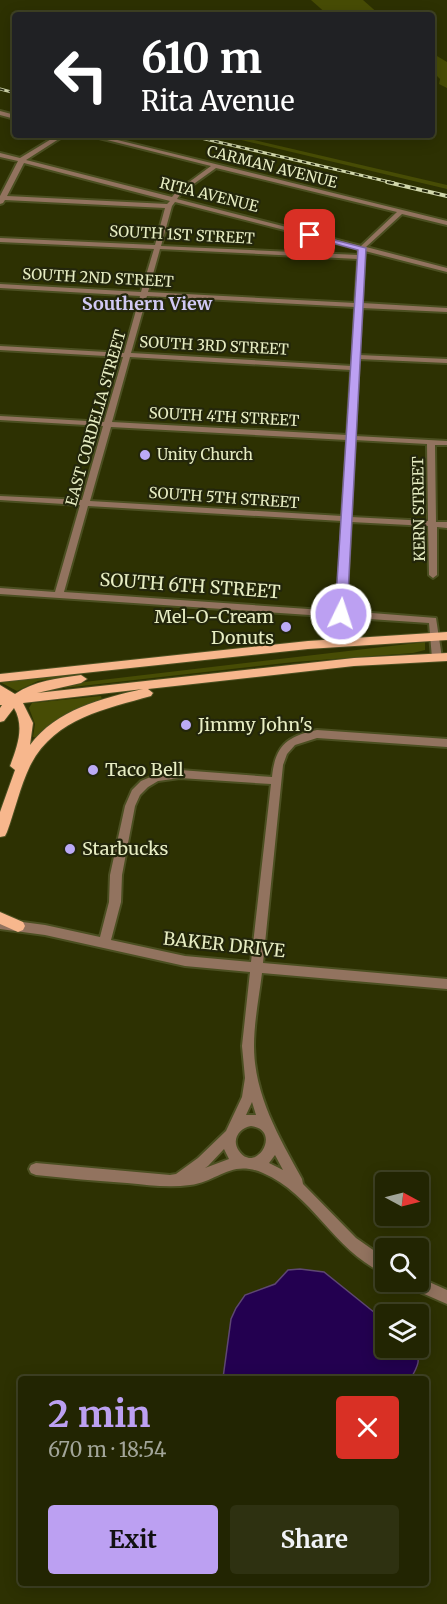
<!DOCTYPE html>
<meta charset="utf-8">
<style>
body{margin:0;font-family:Merriweather,serif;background:#2e3111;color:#f1f3f6;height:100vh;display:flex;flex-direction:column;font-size:22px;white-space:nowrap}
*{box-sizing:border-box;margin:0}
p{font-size:20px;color:#a2a599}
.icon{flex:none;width:33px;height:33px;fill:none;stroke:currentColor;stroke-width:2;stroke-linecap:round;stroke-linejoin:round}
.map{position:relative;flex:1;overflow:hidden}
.details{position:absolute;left:18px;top:1376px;width:411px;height:210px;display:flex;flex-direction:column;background:#222502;border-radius:6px;box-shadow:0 3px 15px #0003,0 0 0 2px #3f4224}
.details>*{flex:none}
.banner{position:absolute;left:12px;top:12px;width:423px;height:126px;border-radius:6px;box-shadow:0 3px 15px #0003,0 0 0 2px #3f4224;background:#202124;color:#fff;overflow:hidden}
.needle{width:39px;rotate:97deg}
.buttons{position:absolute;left:375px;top:1172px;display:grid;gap:12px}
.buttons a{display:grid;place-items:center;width:54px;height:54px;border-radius:6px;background:#222502;box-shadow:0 3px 15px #0003,0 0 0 2px #3f4224;font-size:30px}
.pin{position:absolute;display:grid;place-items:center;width:51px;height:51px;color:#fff;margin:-26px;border-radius:12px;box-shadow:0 3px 9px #0006}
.me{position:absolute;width:66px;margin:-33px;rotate:4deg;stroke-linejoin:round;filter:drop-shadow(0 0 4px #0008)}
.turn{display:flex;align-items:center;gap:21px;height:126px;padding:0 30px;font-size:27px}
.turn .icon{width:78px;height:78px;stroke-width:2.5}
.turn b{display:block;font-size:42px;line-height:51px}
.round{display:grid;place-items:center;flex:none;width:63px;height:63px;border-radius:6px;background:#2e3111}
.head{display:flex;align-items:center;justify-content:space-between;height:102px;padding:0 30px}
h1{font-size:36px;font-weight:700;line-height:45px;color:#bca0f2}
.cta{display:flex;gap:12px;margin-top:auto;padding:12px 30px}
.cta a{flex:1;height:69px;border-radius:6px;background:#bca0f2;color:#111;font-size:24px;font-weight:700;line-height:69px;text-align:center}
.cta a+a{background:#2e3111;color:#f1f3f6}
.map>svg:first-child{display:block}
.green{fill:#474c05}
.water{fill:#230050;stroke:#5e4772;stroke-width:1.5}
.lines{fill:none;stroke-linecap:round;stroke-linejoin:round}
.minor-casing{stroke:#4b4f21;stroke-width:4}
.major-casing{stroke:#4b4f21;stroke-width:2}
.minor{fill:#92735f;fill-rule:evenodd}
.major{fill:#f7b78d;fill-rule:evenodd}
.rail-far1-casing{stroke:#d0d6ab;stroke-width:3}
.rail-casing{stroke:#d0d6ab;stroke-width:4}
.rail-far1{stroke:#23260b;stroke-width:1.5;stroke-dasharray:4.5;stroke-linecap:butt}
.rail{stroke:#23260b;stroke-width:2;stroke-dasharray:6;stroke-linecap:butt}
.route{fill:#bca0f2;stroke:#7a689d;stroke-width:1.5}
.poi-dot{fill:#bbaaf6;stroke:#23260b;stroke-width:2}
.labels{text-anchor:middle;stroke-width:4.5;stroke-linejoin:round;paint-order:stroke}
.far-street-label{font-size:15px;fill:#e7edc3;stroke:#23260b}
.far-poi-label{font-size:15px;fill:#e7edc3;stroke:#23260b;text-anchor:start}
.far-quarter-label{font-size:18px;font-weight:bold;fill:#d1c9f4;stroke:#23260b}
.street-label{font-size:18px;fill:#e7edc3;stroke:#23260b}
.poi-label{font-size:18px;fill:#e7edc3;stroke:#23260b;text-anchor:start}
</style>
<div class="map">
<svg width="447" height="1604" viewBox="0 0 447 1604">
<rect width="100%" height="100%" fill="#2d3102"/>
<g class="green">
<polygon points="311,0 363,0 380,15 328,15"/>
<polygon points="432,53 447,62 447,88 439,84 440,79 432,71"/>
<polygon points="220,135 232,135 447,185 447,189"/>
<polygon points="425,642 425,650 413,653 294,662 46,690 59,685"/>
<polygon points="94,672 38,681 17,691 0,682"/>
<polygon points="101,696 102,700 40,738 33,737 35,724 29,708 32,703"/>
</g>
<path class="water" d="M300,1269L324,1272L385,1321L386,1347H413C422,1359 418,1366 411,1378H223L231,1319L236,1308L245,1295L275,1284L288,1270Z"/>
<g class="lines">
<g class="minor-casing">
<g id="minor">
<polygon points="0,111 15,115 15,119 0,115"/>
<path d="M58,135H65L26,160L172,197L177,191L211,166L87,135H97L447,221V225L402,214L366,247L447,268V272L365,251L362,303L447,308V312L362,308L359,355L447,359V363L359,359L355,436L447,441V445H435L436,522H447V528L437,527V575L433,578L429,575L428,526L351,522L346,611L436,618L442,658L440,660H434L432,658L429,623L0,594V588L55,592L80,505L0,500V496L82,500L103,426L0,420V416L104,422L123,357L0,350V346L124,353L140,296L0,288V284L141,292L154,249L0,242V238L155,245L165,208L5,200L3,203L0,204V196L18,161L0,157V153L20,158ZM24,163L170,201L167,204L7,196ZM216,168L397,212L361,246L177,199L181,193ZM175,202L359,249L358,255L161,246L172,206ZM160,249L358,259L355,303L148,292ZM147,296L355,307L352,366L131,353ZM130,357L351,370L347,435L112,422ZM111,427L347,440L342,516L90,501ZM355,440L427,444L428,521L351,517ZM88,506L342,521L337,611L64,592Z"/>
<path d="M317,730L447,739V747L317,738L295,745L287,754L283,765L263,963L447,979V989L262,973C259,997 254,1022 254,1046C254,1095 279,1137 302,1179L303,1184L356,1238L386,1259V1274C335,1253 313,1194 263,1173C231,1159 219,1181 190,1185C169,1188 148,1185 127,1183C96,1181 66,1178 36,1175L31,1173L29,1169L31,1165L36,1163L170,1175L176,1174L198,1158L226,1131L242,1097L245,1078L242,1046L250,972L185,966L45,935L0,929V919L45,925L100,937L109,902L110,875L125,806L132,790L141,781L155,775L180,770L272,777C275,746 287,736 317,730ZM180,778L271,784L251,962L185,956L111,940L121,902L122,875L135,806L140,795L148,787L158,781ZM252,1102L256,1115H246ZM251,1126C283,1130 256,1175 239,1151C231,1140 239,1128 251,1126ZM224,1149L229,1159L205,1168L208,1166ZM275,1155L283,1170L269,1163Z"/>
<polygon points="418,1277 447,1290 447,1304 406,1286 404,1281 418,1281"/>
</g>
</g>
<g class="major-casing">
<g id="major">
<polygon points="447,632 447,640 308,649 0,682 0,674 308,641"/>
<path d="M447,653V661L354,666L148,689L153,693L151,696C106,709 54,718 30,766C20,787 15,810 7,832L5,836L0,837V812L15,770L10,766C17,747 25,727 14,708L4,721L0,722V708L2,705H0V685L15,694C34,681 58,678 81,675L87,679L81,683L37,693L354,658ZM143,689C102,698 56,710 30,745L33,723L23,703Z"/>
<polygon points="0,912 23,922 25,926 23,930 18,932 0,924"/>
</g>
</g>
<use href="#minor" class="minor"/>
<use href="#major" class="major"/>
<g class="rail-far1-casing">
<g id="rail-far1">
<polyline points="0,89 15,93"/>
<polyline points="188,135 394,183"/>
</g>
</g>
<g class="rail-casing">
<polyline id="rail" points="387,182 447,196"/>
</g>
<use href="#rail-far1" class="rail-far1"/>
<use href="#rail" class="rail"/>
</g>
<polygon class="route" points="307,233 366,248 347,614 341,618 335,614 358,250 307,236"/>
<g class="poi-dot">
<circle cx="145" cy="455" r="6"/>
<circle cx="286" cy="627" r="6"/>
<circle cx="186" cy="725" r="6"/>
<circle cx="93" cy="770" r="6"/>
<circle cx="70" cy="849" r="6"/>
</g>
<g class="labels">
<g class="far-street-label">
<text transform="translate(272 167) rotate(14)" y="5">CARMAN AVENUE</text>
<text transform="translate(209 195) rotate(14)" y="5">RITA AVENUE</text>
<text transform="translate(182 235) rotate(3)" y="5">SOUTH 1ST STREET</text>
<text transform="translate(98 278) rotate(3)" y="5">SOUTH 2ND STREET</text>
<text transform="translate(214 346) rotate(3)" y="5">SOUTH 3RD STREET</text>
<text transform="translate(224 417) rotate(3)" y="5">SOUTH 4TH STREET</text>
<text transform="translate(96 418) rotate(-74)" y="5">EAST CORDELIA STREET</text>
<text transform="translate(224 498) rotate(4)" y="5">SOUTH 5TH STREET</text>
<text transform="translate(419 509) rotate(-91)" y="5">KERN STREET</text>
</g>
<g class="far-poi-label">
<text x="157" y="460">Unity Church</text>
</g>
<g class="far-quarter-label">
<text x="147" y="310">Southern View</text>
</g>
<g class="street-label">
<text transform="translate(190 586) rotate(4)" y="6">SOUTH 6TH STREET</text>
<text transform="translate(224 945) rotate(6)" y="6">BAKER DRIVE</text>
</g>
<g class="poi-label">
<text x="274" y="623" text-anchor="end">Mel-O-Cream<tspan x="274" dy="21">Donuts</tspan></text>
<text x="198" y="731">Jimmy John's</text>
<text x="105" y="776">Taco Bell</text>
<text x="82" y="855">Starbucks</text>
</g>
</g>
</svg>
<div class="buttons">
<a><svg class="needle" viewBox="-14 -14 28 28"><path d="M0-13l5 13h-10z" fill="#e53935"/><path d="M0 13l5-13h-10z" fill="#a2a599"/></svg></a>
<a><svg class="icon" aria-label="search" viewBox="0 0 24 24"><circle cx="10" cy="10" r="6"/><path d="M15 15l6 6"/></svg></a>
<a><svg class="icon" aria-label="layers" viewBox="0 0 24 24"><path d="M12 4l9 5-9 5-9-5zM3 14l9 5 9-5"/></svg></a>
</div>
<div class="pin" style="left:310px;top:235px;background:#d93025"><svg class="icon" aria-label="arrive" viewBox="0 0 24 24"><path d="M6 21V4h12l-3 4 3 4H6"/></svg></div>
<svg class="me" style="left:341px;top:614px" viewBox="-20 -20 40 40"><circle r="17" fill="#bca0f2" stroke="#fff" stroke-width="3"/><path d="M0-11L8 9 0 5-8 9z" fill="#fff"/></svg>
<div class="banner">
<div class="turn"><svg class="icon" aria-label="left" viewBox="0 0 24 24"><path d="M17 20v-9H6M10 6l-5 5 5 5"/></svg><div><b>610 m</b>Rita Avenue</div></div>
</div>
<section class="details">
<div class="head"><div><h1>2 min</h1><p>670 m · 18:54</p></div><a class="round" style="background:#d93025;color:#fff"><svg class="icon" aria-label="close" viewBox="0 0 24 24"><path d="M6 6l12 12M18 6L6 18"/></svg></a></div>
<div class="cta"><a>Exit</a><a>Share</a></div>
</section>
</div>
